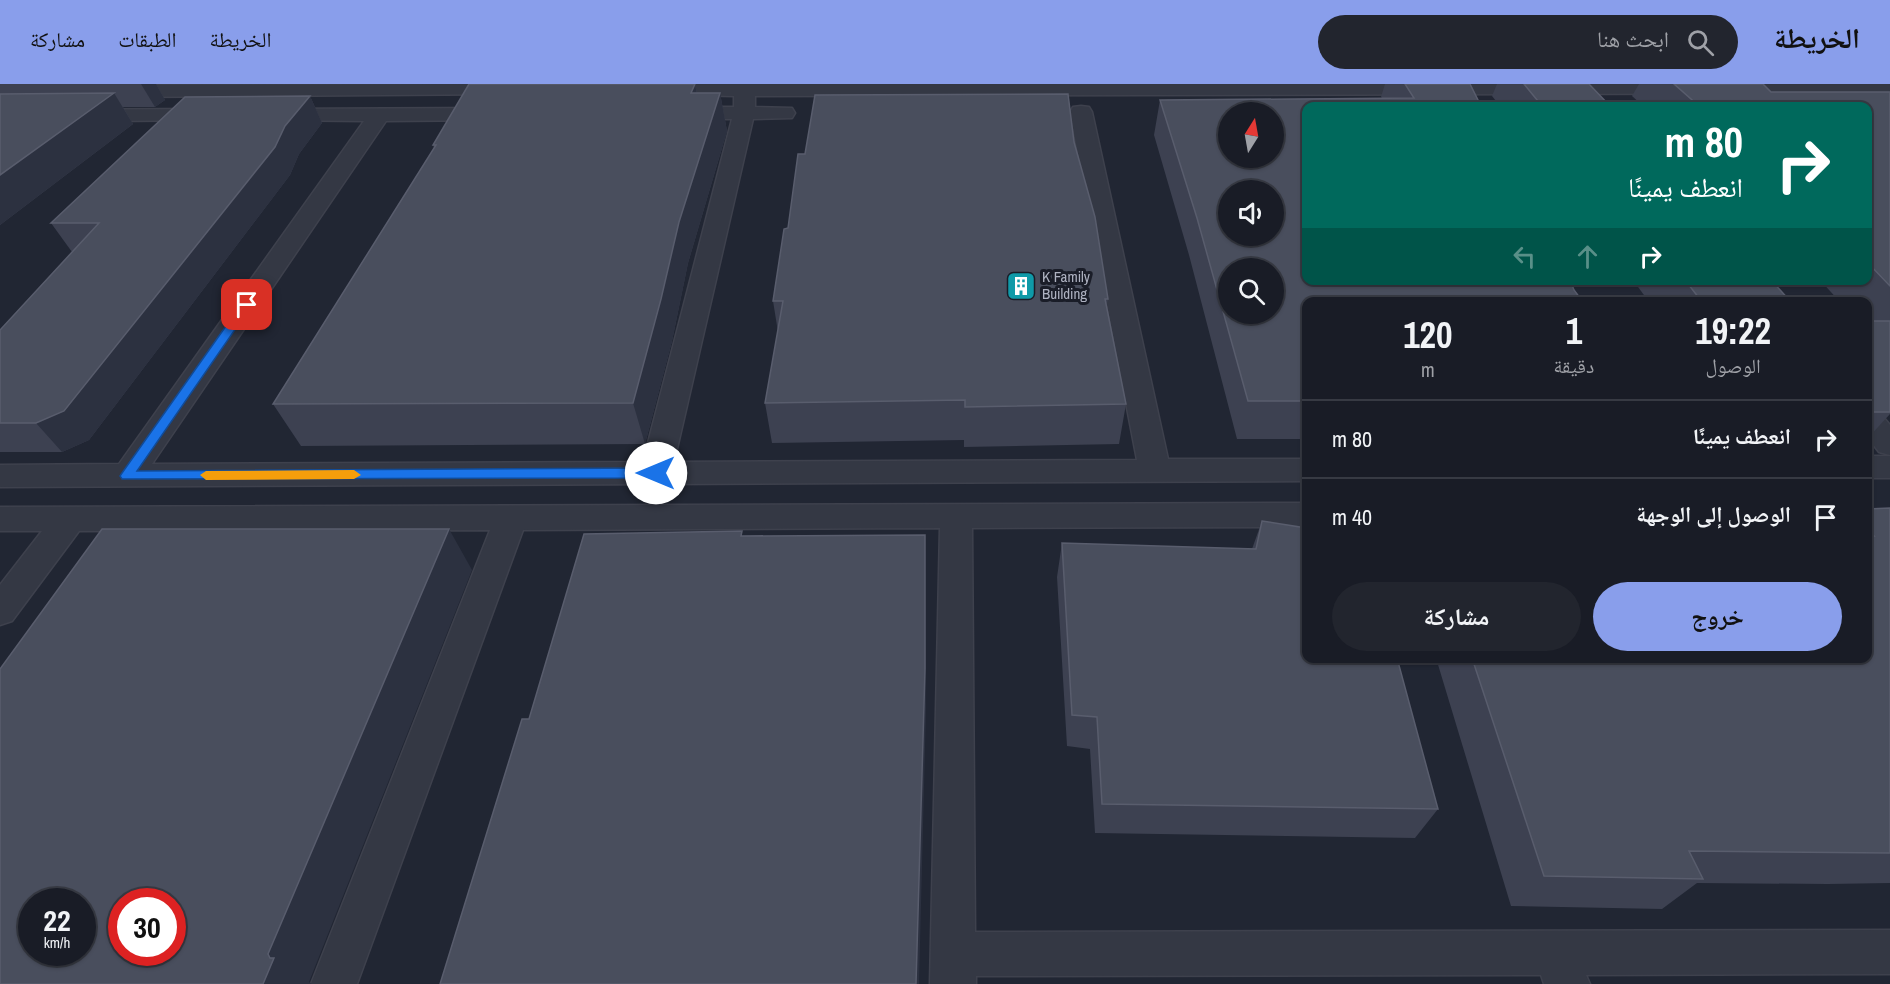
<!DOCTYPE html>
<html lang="ar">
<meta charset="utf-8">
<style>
body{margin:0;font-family:"Archivo Narrow","Noto Naskh Arabic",sans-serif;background:#22252e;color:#f1f3f6;direction:rtl;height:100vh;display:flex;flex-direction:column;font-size:22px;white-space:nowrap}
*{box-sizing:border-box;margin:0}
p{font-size:20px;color:#9fa1a7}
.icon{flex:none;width:33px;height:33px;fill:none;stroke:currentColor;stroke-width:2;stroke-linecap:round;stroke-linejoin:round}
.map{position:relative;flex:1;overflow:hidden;direction:ltr}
.details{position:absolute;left:1302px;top:213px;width:570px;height:366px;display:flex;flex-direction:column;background:#191c26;border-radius:12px;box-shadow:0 2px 4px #0004,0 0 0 2px #373a43;direction:rtl}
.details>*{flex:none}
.guide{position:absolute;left:1302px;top:18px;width:570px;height:183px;border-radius:12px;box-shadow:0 2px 4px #0004,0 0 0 2px #373a43;direction:rtl;background:#00695c;color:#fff;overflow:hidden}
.needle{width:39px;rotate:11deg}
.buttons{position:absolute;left:1218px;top:18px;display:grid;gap:12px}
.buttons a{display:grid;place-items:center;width:66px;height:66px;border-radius:50%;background:#191c26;box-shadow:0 2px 4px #0004,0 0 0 2px #373a43;font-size:30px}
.speed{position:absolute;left:18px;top:804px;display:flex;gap:12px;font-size:30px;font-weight:700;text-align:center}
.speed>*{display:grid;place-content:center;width:78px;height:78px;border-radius:50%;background:#191c26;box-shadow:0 2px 4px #0004,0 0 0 2px #373a43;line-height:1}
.speed small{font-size:15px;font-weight:400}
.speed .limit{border:9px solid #d22;background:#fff;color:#111}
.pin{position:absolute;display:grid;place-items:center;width:51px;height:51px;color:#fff;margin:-26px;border-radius:12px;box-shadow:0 3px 9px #0006}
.me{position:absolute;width:66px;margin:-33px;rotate:270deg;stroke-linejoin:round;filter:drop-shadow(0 0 4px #0008)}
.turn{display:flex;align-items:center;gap:21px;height:126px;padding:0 30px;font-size:27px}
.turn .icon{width:78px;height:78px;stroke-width:2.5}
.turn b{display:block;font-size:42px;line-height:51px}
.lanes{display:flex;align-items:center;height:57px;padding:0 30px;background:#0003;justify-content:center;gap:30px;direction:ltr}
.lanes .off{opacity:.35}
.eta{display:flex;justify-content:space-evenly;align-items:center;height:102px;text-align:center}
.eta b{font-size:36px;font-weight:700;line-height:42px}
.action{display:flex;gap:12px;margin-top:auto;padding:12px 30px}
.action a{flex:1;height:69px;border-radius:36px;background:#899eeb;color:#111;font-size:24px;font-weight:700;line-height:69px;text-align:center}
.action a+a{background:#22252e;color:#f1f3f6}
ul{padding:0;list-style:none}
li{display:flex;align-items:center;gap:18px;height:78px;padding:0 30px;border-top:2px solid #373a43}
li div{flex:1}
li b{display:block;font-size:22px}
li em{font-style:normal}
header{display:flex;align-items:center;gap:36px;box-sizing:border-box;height:84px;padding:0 30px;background:#899eeb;color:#111}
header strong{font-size:28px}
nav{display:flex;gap:33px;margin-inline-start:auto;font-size:21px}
.search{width:420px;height:54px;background:#22252e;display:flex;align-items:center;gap:15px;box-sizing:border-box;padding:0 21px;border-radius:33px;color:#9fa1a7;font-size:22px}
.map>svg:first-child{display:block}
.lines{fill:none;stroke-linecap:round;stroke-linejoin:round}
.minor-casing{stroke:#3e414d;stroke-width:3}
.minor{fill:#343844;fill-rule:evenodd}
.wall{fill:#3d4151}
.shaded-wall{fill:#2c3140}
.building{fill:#494e5d;stroke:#595d6d;stroke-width:1.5;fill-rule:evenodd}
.route{fill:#1a73e8;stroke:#114b97;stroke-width:1.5}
.slow{fill:#f59e0b}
.labels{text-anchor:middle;stroke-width:6;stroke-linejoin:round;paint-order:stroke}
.far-poi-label{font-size:15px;fill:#aeb2c1;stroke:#1a1d28;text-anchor:start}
</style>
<header>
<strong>الخريطة</strong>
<div class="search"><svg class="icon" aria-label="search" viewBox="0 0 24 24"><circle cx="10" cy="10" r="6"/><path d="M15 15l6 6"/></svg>ابحث هنا</div>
<nav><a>الخريطة</a><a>الطبقات</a><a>مشاركة</a></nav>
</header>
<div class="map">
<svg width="1890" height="900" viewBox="0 0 1890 900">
<rect width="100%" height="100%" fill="#212633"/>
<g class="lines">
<g class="minor-casing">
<g id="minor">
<polygon points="512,0 518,2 521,6 518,10 116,13 109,11 106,7 109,3 116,1"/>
<polygon points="649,0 1890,0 1890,9 755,12 755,23 792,24 795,29 792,34 753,35 674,378 1137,376 1070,28 1073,23 1081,22 1089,23 1092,28 1168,375 1306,375 1306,397 0,403 0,381 119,380 364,37 267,36 264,31 267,26 275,25 496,24 504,25 507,30 504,35 496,36 386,37 152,380 643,378 732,35 680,35 672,34 669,29 672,24 680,23 734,23 734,12 643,10 640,6 643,2"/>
<polygon points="211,25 219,26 222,31 219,36 0,38 0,26"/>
<polygon points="1868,325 1879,328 1890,341 1890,371 1879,368 1868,354"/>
<rect x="1868" y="372" width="22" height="22"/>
<polygon points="1306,419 1306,443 972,444 975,848 1890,846 1890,890 1586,891 1590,900 1544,900 1541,891 976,892 976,900 930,900 940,444 523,446 357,900 311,900 490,446 79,447 12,537 0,541 0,501 42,447 0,447 0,423"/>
</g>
</g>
<use href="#minor" class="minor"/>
</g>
<g class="wall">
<polygon points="0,0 156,0 165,16 155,23 123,23 133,40 0,141"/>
<polygon points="695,0 697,9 720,9 727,47 688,179 672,257 645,360 301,362 273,320 434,64 433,61"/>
<polygon points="1385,0 1470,0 1481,22 1306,22 1574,206 1306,218 1306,355 1237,355 1189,171 1154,51 1160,16 1382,14 1381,13"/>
<polygon points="1497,0 1589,0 1610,22 1500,22 1492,12"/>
<polygon points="1639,0 1763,0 1771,8 1890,8 1890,330 1868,354 1868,218 1840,218 1820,196 1868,196 1868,22 1643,22 1632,12"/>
<polygon points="310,12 322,39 299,70 290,91 89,356 62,368 0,368 0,246 72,168 51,139"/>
<polygon points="1074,58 1108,215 1106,223 1126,320 1119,360 964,363 964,356 772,359 765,319 778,248 773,217 788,144"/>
<polygon points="1633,196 1771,196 1791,218 1649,218"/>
<polygon points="1890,424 1890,799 1828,800 1697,799 1662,825 1511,822 1436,574 1868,574 1868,425"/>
<polygon points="1262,437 1438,725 1415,754 1095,749 1090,665 1067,662 1057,493 1062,459 1252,465"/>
</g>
<g class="shaded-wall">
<polygon points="141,0 156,0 165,16 155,23"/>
<polygon points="695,0 702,38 691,9"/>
<polygon points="114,9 133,40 0,141 0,91"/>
<polygon points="720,9 727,47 688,179 672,257 645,360 633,319 679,138"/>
<polygon points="310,12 322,39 299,70 290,91 89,356 62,368 36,339 285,42"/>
<polygon points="449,445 472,486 309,898 312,900 263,900 268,870"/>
<polygon points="925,451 926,624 919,900 916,900"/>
</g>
<g class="building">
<polygon points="469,0 695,0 691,9 720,9 679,138 661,215 633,319 273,320 436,61 433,61"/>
<path d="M1405,0H1470L1481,22H1306V196H1570L1574,206L1583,218H1306V317H1248L1197,134L1160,16L1414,14ZM1228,28H1274V74H1228ZM1228,106H1274V152H1228ZM1228,184H1274V230H1228Z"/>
<polygon points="1524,0 1589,0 1610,22 1542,22"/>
<polygon points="1674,0 1763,0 1771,8 1890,8 1890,202 1868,179 1868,22 1699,22"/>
<polygon points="114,9 0,91 0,10"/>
<polygon points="1068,10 1074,58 1095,133 1108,215 1105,215 1126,320 965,323 965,316 765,319 783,217 773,217 784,145 788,144 798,70 805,70 815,11"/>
<polygon points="310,12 285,42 275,63 64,327 36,339 0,339 0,246 99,139 51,139 185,13"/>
<polygon points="1685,196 1771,196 1791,218 1702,218"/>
<rect x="1868" y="237" width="22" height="91"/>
<polygon points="1890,424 1890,769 1689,767 1703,795 1544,792 1472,574 1868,574 1868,452 1874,452 1868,446 1868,425"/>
<polygon points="1262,437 1306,444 1306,574 1397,574 1438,725 1102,720 1097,633 1072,631 1062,459 1256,465"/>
<path d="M102,445H449L268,870L270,874H274L263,900H0V585ZM32,818H82V868H32ZM122,818H172V868H122Z"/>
<polygon points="742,447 741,452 925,451 925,585 916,900 440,900 522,635 529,635 584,450"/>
</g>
<polygon class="route" points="247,217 252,221 137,387 656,384 663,389 656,394 122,395 120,392 122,389 243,218"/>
<polygon class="slow" points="354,386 361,391 354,395 206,396 200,391 206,387"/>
<defs>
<g id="building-square" transform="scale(1.5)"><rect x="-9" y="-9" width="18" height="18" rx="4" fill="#0f9aa8" stroke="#1a1d28"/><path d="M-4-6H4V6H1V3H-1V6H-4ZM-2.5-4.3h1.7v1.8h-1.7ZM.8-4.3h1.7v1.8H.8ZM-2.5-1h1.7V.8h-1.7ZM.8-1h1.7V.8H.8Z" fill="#fff"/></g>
</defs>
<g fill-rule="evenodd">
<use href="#building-square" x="1021" y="202"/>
</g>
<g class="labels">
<g class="far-poi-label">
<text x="1042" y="198">K Family<tspan x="1042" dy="17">Building</tspan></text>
</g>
</g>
</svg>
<div class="buttons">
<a><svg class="needle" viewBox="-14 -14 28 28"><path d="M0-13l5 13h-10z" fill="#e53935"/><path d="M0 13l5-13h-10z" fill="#9fa1a7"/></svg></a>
<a><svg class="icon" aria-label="sound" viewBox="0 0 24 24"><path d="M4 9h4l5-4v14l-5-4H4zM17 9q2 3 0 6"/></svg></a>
<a><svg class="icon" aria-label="search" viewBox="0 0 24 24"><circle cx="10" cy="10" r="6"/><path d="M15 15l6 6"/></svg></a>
</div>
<div class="speed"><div>22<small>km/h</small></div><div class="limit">30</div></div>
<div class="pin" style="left:247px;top:221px;background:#d93025"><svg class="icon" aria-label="arrive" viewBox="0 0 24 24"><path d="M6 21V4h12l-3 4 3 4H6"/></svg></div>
<svg class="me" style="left:656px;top:389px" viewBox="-20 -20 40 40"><circle r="19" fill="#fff"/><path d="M0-13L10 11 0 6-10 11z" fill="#1a73e8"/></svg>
<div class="guide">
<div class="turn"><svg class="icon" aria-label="right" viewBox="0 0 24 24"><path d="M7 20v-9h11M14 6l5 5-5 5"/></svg><div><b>80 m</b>انعطف يمينًا</div></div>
<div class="lanes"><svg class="icon off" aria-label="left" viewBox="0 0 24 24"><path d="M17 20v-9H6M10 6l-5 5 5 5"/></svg><svg class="icon off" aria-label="ahead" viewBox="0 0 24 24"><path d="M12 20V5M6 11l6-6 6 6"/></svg><svg class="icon" aria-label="right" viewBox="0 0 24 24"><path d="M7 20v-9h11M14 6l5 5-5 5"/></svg></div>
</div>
<section class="details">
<div class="eta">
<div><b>19:22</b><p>الوصول</p></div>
<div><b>1</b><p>دقيقة</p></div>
<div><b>120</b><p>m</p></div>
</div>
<ul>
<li><svg class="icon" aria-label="right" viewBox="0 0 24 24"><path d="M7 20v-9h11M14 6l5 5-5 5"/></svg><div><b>انعطف يمينًا</b></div><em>80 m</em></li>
<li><svg class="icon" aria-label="arrive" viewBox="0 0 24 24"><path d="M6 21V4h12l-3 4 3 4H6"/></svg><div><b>الوصول إلى الوجهة</b></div><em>40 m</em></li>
</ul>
<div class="action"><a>خروج</a><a>مشاركة</a></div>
</section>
</div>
